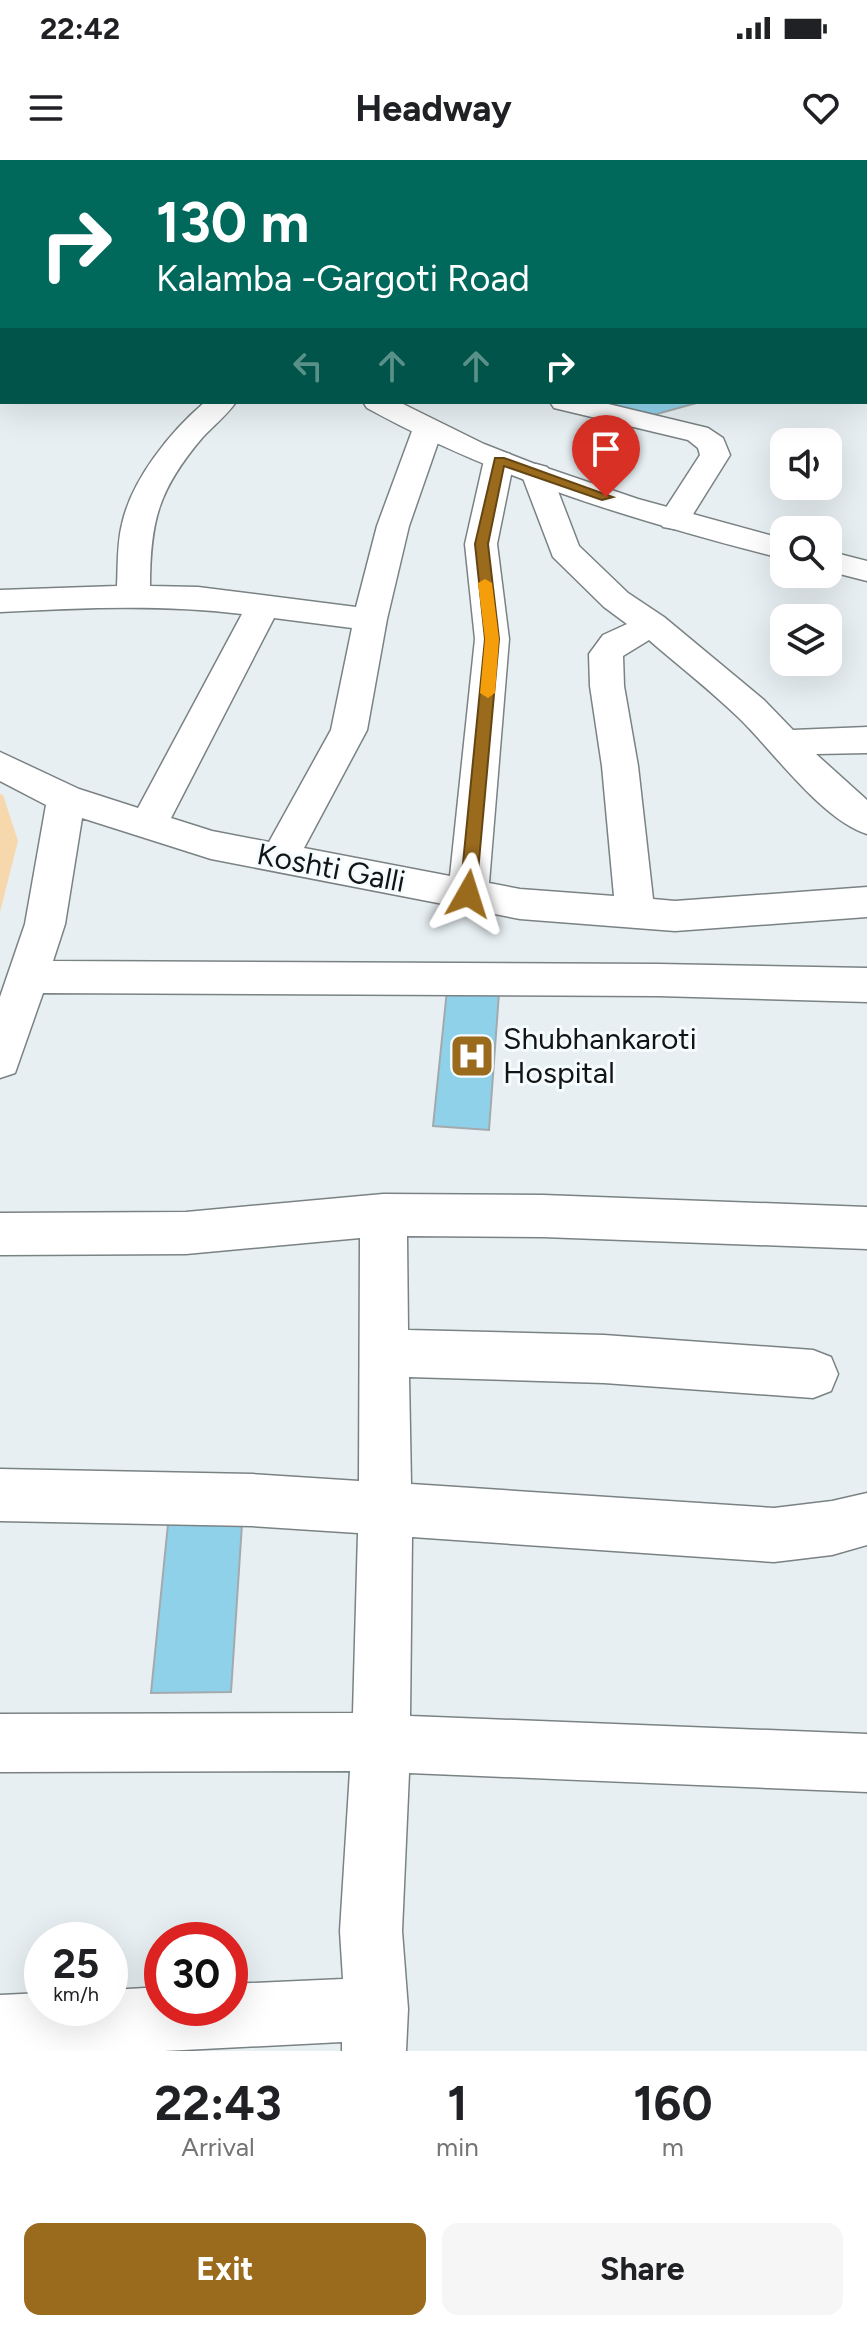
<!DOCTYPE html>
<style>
body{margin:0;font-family:Figtree,sans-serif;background:#f6f6f6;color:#202124;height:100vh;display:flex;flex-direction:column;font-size:30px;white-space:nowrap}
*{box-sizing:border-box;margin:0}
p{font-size:26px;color:#757577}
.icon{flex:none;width:44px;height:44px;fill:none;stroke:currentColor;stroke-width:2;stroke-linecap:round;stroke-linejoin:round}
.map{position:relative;height:1891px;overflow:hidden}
.drawer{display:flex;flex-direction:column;background:#fff;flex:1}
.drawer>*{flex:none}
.hud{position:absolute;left:0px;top:0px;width:868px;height:244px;box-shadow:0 8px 32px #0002;background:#00695c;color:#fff;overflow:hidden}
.controls{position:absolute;left:770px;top:268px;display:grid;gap:16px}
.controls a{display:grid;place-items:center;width:72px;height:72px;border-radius:16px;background:#fff;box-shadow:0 8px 32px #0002;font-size:40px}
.speed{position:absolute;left:24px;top:1762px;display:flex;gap:16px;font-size:40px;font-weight:700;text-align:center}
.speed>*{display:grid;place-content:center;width:104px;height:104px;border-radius:50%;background:#fff;box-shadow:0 8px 32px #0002;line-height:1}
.speed small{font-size:20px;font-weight:400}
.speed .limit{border:12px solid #d22;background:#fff;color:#111}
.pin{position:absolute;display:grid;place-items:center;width:68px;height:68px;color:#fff;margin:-82px -34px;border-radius:50% 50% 50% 0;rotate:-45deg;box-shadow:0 0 8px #0007}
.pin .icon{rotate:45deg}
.me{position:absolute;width:88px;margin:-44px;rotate:6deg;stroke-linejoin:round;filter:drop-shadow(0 0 6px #0008)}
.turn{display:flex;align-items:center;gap:28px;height:168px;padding:0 24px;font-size:36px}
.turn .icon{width:104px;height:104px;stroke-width:2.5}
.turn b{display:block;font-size:56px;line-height:68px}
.lanes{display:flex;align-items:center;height:76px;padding:0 24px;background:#0003;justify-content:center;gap:40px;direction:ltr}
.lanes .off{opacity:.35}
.eta{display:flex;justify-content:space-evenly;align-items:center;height:136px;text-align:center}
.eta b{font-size:48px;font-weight:700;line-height:56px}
.cta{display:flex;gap:16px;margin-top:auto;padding:16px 24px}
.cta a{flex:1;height:92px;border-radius:16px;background:#9b6b1d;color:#fff;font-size:32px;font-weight:700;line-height:92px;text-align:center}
.cta a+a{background:#f6f6f6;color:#202124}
.status{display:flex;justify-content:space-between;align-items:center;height:56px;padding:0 40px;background:#fff;direction:ltr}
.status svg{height:22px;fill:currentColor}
header{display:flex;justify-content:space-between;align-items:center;height:104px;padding:0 24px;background:#fff;font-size:36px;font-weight:700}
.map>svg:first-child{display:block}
.green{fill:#f7d7ac}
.building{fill:#90d1ea;stroke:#a2aaad;stroke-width:2}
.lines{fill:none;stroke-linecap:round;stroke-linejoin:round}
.minor-casing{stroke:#7a8284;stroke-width:3}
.major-casing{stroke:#7a8284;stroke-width:3}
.minor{fill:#fff;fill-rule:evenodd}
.major{fill:#fff;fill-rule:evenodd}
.route{fill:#9b6b1d;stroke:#654613;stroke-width:2}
.slow{fill:#f59e0b}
.labels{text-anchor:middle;stroke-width:6;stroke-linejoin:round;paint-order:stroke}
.street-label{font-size:30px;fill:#121416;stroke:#f5fcfe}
.poi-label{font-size:30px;fill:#121416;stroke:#f5fcfe;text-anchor:start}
</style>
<div class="status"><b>22:42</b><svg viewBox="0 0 49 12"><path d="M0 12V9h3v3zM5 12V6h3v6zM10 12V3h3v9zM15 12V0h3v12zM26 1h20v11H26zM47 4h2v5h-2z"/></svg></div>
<header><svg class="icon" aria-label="menu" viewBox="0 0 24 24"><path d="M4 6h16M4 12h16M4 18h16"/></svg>Headway<svg class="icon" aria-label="heart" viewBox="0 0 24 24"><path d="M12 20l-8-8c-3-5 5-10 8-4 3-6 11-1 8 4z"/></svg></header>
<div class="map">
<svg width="867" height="1891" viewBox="0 0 867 1891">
<rect width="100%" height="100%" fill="#e7eff2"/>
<polygon class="green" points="0,634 3,635 18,681 0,752"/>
<g class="building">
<polygon points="613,242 700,242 632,261"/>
<polygon points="447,830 499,833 489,970 433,966"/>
<polygon points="168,1364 242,1364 231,1532 151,1533"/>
</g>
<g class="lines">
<g class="minor-casing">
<g id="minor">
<polygon points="584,0 621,0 623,2 586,2"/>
<polygon points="778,0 802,0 777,2"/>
<rect x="0" y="83" width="2" height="16"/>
<rect x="866" y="138" width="1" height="17"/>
<path d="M205,242H236C227,255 213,266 202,278C159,329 150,360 150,426L198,427L356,447L377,366L412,271L417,265L427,262L437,265L442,271L409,366L387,459L367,570L304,688L450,716L475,479L465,384L484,300L488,294L499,291L510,294L514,300L497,384L509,479L489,723L520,729L614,736L602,606L590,526L589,494L603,475L627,464L604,447L553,397L521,313L525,307L536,304L547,307L551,313L579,386L628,433L664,457L764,540L793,570L867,567V593L816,594L867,640V674C822,660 773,591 739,558C710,530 679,506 649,480L623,496L624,526L638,606L653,739L675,741L867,727V757L675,771L520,759L211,699L82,658L65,764L53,801L658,804L867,808V842L658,836L43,833L15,913L0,918V837L25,764L46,645L0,621V592L79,629L138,648L242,454C161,444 81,448 0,452V430L117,426C118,406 117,384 122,364C132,319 170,272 205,242ZM274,458L352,468L331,570L269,682L212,671L171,658Z"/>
<polygon points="550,242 600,242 708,268 723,278 730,295 685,367 674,369 663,367 658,360 700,295 698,288 688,280 554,248"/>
<polygon points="383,1034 543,1035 867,1047 867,1089 543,1077 407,1076 408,1170 604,1175 813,1190 831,1197 838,1214 831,1231 813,1238 604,1223 409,1217 411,1324 774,1348 832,1341 867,1333 867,1385 832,1395 774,1402 412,1377 410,1556 867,1574 867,1632 409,1613 402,1771 408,1849 406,1891 342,1891 342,1882 164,1891 0,1891 0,1835 42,1833 42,1848 110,1848 110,1830 162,1827 162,1848 230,1848 230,1824 343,1819 340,1771 350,1611 0,1612 0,1554 353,1553 358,1373 252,1366 0,1361 0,1309 252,1314 359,1321 360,1078 186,1094 0,1095 0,1053 186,1052"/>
</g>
</g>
<g class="major-casing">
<g id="major">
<rect x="0" y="146" width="2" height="16"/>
<path d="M363,242H399L484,284L535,304L638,339L784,379V399C640,362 498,320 367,248Z"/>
<polygon points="828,391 867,401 867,421 828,411"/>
</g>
</g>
<use href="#minor" class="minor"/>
<use href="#major" class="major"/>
</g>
<polygon class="route" points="495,298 504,298 613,337 602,340 504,306 488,384 499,479 476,734 468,740 460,734 485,479 475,384"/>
<polygon class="slow" points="485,419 492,423 499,479 495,533 488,538 480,533 485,479 478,423"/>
<defs>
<g id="hospital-square" transform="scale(2.3)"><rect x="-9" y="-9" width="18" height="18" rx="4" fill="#9b6b1d" stroke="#f5fcfe"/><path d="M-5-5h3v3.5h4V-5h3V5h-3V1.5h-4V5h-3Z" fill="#fff"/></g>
</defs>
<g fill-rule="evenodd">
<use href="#hospital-square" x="472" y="896"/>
</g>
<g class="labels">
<g class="street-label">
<text transform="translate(331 708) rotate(11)" y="10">Koshti Galli</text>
</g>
<g class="poi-label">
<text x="503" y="889">Shubhankaroti<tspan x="503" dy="34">Hospital</tspan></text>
</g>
</g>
</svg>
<div class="controls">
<a><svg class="icon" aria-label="sound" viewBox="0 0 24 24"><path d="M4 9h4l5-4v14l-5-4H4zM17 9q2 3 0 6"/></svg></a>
<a><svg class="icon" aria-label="search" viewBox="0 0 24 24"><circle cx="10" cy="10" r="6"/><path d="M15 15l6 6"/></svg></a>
<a><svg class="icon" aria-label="layers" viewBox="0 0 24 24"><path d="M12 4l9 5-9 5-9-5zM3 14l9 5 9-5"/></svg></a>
</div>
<div class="speed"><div>25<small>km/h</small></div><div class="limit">30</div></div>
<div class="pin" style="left:606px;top:337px;background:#d93025"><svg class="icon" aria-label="arrive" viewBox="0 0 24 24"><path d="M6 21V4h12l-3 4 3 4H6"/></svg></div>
<svg class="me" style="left:468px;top:734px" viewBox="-20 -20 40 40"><path d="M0-17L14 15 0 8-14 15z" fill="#9b6b1d" stroke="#fff" stroke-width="4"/></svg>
<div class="hud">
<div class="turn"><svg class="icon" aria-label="right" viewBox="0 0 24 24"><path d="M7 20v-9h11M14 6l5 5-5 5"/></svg><div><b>130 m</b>Kalamba -Gargoti Road</div></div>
<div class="lanes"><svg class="icon off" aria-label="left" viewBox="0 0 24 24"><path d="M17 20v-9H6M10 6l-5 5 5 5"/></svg><svg class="icon off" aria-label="ahead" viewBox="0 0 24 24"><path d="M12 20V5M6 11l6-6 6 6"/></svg><svg class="icon off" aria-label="ahead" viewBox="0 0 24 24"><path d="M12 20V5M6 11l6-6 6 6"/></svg><svg class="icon" aria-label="right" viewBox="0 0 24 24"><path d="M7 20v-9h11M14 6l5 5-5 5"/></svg></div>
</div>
</div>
<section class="drawer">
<div class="eta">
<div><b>22:43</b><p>Arrival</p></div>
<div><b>1</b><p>min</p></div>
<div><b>160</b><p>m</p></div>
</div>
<div class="cta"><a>Exit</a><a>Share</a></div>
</section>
